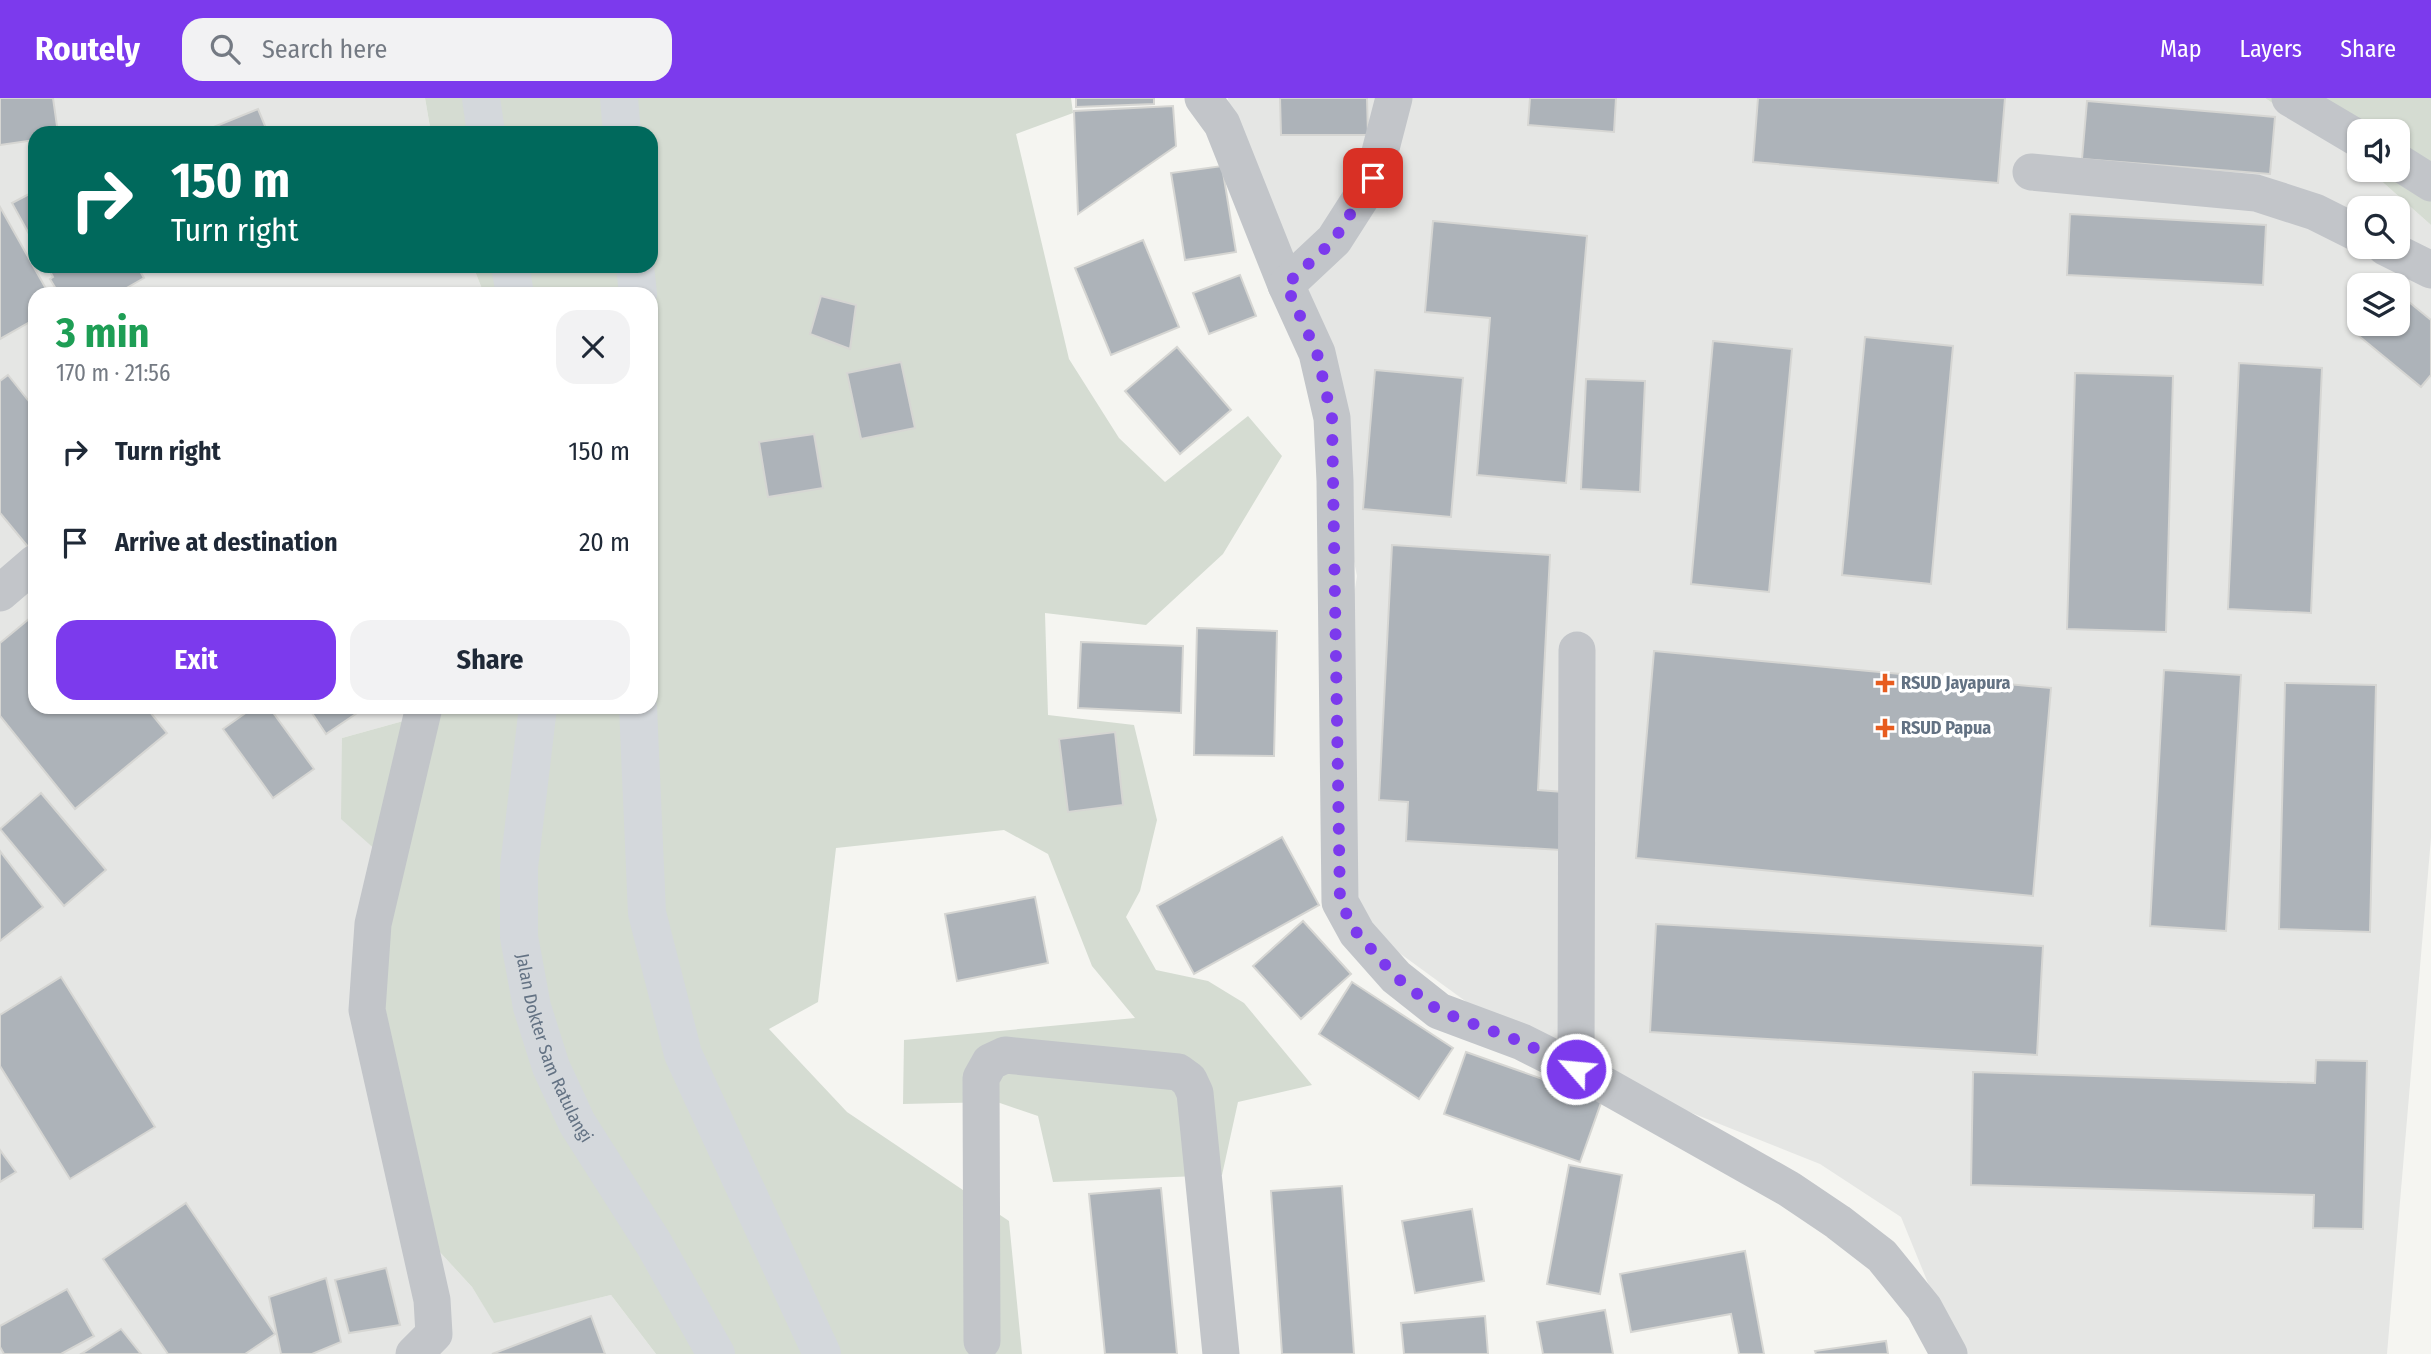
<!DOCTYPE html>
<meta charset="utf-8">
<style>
body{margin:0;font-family:"Fira Sans Condensed",sans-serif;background:#f2f2f3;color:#1f2937;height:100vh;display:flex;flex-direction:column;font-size:26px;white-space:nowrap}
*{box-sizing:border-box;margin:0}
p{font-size:23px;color:#747a83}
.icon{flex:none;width:38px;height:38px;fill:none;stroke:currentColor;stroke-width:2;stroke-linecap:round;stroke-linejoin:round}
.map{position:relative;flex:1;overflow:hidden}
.sheet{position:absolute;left:28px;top:189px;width:630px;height:427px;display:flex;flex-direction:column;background:#fff;border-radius:21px;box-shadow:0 2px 5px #0004}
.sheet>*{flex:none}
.hud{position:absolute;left:28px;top:28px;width:630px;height:147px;border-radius:21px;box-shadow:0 2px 5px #0004;background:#00695c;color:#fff;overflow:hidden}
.controls{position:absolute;left:2347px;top:21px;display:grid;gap:14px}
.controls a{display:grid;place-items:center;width:63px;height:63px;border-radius:14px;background:#fff;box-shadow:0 2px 5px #0004;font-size:35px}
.pin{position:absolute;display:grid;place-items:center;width:60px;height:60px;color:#fff;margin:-30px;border-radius:14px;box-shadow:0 4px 10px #0006}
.me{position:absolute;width:77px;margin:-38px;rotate:297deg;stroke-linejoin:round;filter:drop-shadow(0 0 5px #0008)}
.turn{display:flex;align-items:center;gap:24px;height:147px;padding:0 28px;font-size:32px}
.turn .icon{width:91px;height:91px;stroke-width:2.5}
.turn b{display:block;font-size:49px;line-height:60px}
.round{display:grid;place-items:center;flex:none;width:74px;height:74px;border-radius:21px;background:#f2f2f3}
.summary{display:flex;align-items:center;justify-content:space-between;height:119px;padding:0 28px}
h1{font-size:42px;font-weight:700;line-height:52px;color:#1e9e55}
.button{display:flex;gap:14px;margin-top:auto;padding:14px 28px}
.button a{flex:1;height:80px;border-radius:21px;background:#7c3aed;color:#fff;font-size:28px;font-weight:700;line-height:80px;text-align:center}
.button a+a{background:#f2f2f3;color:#1f2937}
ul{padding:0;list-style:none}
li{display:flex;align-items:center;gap:21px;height:91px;padding:0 28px}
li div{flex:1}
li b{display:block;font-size:26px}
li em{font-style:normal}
header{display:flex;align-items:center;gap:42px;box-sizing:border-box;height:98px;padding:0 35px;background:#7c3aed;color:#fff}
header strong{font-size:33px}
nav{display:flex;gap:38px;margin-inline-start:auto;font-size:24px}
.search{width:490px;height:63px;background:#f2f2f3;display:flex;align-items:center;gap:18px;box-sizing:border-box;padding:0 24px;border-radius:21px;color:#747a83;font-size:26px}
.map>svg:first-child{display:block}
.built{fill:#e5e6e4;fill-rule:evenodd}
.green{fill:#d5dcd2}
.building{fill:#adb3b9;stroke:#d6d6d3;stroke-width:2}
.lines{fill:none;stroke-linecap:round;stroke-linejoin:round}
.street{stroke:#c2c5c9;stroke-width:37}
.secondary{stroke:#d4d8dc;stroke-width:38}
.route{stroke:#7c3aed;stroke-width:12;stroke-dasharray:0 21.6}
.poi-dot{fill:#e75c1f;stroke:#fff;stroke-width:2.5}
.labels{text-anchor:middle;stroke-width:7;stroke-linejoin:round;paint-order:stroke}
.poi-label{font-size:18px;font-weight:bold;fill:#637283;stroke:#fff;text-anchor:start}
.street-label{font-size:18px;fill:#637283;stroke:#fff}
</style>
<header>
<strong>Routely</strong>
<div class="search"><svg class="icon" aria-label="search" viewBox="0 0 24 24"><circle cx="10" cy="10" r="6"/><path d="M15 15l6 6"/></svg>Search here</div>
<nav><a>Map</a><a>Layers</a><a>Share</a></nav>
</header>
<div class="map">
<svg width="2431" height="1256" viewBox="0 0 2431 1256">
<rect width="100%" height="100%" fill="#f5f5f1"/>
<g class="built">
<polygon points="0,0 425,0 431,35 35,35 35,168 473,168 484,196 35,196 35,609 419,609 414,620 342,640 396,770 391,1101 472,1189 494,1224 611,1197 656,1256 0,1256"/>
<path d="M1228,0H2265L2359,63V72H2369L2431,127V740L2387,1256H1957L1901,1119L1820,1066L1619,986L1494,924L1361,827L1322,692L1357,478L1313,262L1230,22ZM2359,110H2398V149H2359ZM2359,187H2398V226H2359Z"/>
</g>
<g class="green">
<polygon points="425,0 1071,0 1073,15 1016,36 1069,261 1119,340 1165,384 1248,318 1282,358 1223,456 1146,527 1045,515 1048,617 1134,627 1157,722 1140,793 1126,819 1156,872 1208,883 1244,905 1312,987 1238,1004 1222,1077 1053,1084 1038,1018 997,1004 903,1006 904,942 1135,920 1092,868 1048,756 1004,732 836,750 818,904 769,931 847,1014 1009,1123 1022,1256 656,1256 611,1197 494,1225 472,1189 391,1101 371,971 396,770 341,721 342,640 414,620 419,609 651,609 651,196 484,196 473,168 651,168 651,35 431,35"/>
<polygon points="2265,0 2431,0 2431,127 2369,72 2398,72 2398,33 2359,33 2359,63"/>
</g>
<g class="building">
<polygon points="0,0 53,0 58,35 35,35 35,42 0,47"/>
<polygon points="1076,0 1154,0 1154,6 1076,9"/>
<polygon points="1280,0 1367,0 1368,37 1281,37"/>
<polygon points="1530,0 1616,0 1614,34 1528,27"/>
<polygon points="1758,0 2005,0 1998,85 1753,64"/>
<polygon points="2087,3 2275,19 2270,76 2082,61"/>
<polygon points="1173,8 1176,48 1078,116 1074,13"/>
<polygon points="258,11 268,35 199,35"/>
<polygon points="1222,68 1236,154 1185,162 1171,75"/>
<polygon points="35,93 35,147 12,105"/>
<polygon points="0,109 49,196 35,196 35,221 0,241"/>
<polygon points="2070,116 2266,127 2263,187 2067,177"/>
<polygon points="1433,123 1587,138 1566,385 1477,377 1490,220 1425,214"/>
<polygon points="1143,142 1179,229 1111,257 1075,170"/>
<polygon points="47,168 137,168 144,180 116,196 59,196 50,181 53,179"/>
<polygon points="1240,177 1256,218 1209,236 1193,195"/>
<polygon points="2398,195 2431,222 2431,277 2421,289 2354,234 2361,226 2398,226"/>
<polygon points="821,198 856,207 850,251 810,236"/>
<polygon points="1865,239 1953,248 1931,486 1842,477"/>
<polygon points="1713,243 1792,251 1769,494 1691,486"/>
<polygon points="1177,249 1231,312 1180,356 1125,293"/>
<polygon points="901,264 915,330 861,341 847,275"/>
<polygon points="2239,265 2322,270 2311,515 2228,511"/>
<polygon points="1375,272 1463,280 1451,419 1363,411"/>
<polygon points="2075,275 2173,278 2166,534 2067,531"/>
<polygon points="8,277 35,311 35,445 29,450 0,415 0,283"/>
<polygon points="1586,281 1645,283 1640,394 1581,391"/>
<polygon points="814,336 823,390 768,399 759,344"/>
<polygon points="1392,447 1550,457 1538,692 1564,694 1561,752 1406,743 1408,704 1379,702"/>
<polygon points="35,516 35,609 146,609 167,635 75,711 0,618 0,545"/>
<polygon points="1197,530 1277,533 1274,658 1194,657"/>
<polygon points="1081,544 1183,548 1181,615 1078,610"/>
<polygon points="1654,553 2051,590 2033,798 1636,760"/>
<polygon points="2164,572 2241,577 2226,833 2150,828"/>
<polygon points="2285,585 2376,587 2370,834 2279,831"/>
<polygon points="254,609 269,609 314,671 273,700 223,631"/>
<polygon points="308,609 366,609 326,636"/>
<polygon points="1115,634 1123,707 1068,714 1059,641"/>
<polygon points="41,695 106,772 64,808 0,731"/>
<polygon points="1282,739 1319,807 1194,876 1157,808"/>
<polygon points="0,753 43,809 0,843"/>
<polygon points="1035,799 1048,865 957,883 945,816"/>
<polygon points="1303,823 1351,876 1301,921 1253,868"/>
<polygon points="1656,826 2043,848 2037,957 1650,934"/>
<polygon points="61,879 155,1029 70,1081 0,968 0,917"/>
<polygon points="1352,884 1453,950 1419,1001 1319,936"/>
<polygon points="1466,954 1602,1002 1580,1064 1444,1016"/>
<polygon points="2316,962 2367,963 2363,1131 2313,1130 2314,1097 1971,1087 1973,974 2315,985"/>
<polygon points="0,1052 16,1074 0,1084"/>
<polygon points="1569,1067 1622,1077 1600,1196 1547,1186"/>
<polygon points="1342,1088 1354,1256 1282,1256 1271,1093"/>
<polygon points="1161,1090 1177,1256 1105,1256 1089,1096"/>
<polygon points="186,1105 275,1236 245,1256 168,1256 103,1161"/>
<polygon points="1472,1111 1484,1183 1415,1195 1402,1123"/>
<polygon points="1745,1153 1764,1256 1739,1256 1731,1216 1631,1234 1620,1176"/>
<polygon points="386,1170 400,1227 349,1235 335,1182"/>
<polygon points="326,1180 341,1244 312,1256 281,1256 269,1199"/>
<polygon points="67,1191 94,1238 61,1256 4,1256 0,1249 0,1228"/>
<polygon points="1605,1212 1613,1256 1543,1256 1537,1224"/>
<polygon points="591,1218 605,1256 492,1256"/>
<polygon points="1485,1218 1488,1256 1404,1256 1401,1225"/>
<polygon points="121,1231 141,1256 81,1256"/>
<polygon points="1886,1243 1888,1256 1816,1256 1815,1253"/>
</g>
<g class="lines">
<g class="street">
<polyline points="1203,0 1222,26 1286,187 1317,255 1332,320 1335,383 1340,804 1357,835 1396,879 1439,913 1522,944 1576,971 1789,1091 1838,1124 1882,1158 1924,1210 1949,1256"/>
<polyline points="2290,0 2359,41"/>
<polyline points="2398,64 2431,85"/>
<polyline points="2031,74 2256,95 2315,114 2359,136"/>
<polyline points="2385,149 2431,172"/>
<polyline points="1286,187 1334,142 1373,81 1394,0"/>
<polyline points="0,495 35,465"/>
<polyline points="1576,971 1577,552"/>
<polyline points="982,1243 981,980 990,964 1005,957 1178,974 1189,982 1195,995 1221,1256"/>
<polyline points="414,1256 434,1236 432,1202 367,912 373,826 424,609"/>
</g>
<g class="secondary">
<polyline points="481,0 486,35"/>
<polyline points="619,0 622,35"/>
<polyline points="510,168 515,196"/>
<polyline points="635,168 638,196"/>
<path id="s1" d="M538,609L519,769V839L532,909L551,969L577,1025L654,1146L716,1256"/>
<polyline points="638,609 647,815 683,956 822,1256"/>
</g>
</g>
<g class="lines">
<polyline class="route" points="1373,80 1334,142 1286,187 1317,255 1332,320 1340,804 1357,835 1396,879 1439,913 1522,944 1576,971"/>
</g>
<g class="poi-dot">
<path d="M1881.5 574.5h7v7h7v7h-7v7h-7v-7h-7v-7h7z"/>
<path d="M1881.5 619.5h7v7h7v7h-7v7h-7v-7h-7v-7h7z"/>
</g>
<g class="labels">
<g class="poi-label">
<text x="1901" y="591">RSUD Jayapura</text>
<text x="1901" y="636">RSUD Papua</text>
</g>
<g class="street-label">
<text dy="6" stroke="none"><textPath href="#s1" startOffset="348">Jalan Dokter Sam Ratulangi</textPath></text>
</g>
</g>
</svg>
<div class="controls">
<a><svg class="icon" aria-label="sound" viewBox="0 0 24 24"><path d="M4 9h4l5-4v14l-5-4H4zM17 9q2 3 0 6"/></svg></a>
<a><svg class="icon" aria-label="search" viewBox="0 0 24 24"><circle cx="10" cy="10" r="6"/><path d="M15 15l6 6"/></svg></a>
<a><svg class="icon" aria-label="layers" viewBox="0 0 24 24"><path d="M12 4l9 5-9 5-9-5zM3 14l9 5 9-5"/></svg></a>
</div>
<div class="pin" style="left:1373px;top:80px;background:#d93025"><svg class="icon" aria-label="arrive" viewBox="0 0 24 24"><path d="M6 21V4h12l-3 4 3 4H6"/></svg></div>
<svg class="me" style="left:1576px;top:971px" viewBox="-20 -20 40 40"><circle r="17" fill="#7c3aed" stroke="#fff" stroke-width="3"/><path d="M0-11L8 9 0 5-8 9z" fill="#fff"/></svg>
<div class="hud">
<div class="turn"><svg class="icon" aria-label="right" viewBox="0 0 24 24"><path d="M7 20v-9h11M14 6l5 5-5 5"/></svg><div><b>150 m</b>Turn right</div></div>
</div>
<section class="sheet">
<div class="summary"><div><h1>3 min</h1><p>170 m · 21:56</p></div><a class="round"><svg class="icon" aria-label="close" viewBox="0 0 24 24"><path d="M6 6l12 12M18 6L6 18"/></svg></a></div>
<ul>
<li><svg class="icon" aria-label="right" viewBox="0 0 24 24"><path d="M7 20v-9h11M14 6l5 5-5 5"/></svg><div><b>Turn right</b></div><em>150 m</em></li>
<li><svg class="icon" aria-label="arrive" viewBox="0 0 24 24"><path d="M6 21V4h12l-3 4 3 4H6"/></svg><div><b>Arrive at destination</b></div><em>20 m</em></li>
</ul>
<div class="button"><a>Exit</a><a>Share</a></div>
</section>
</div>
